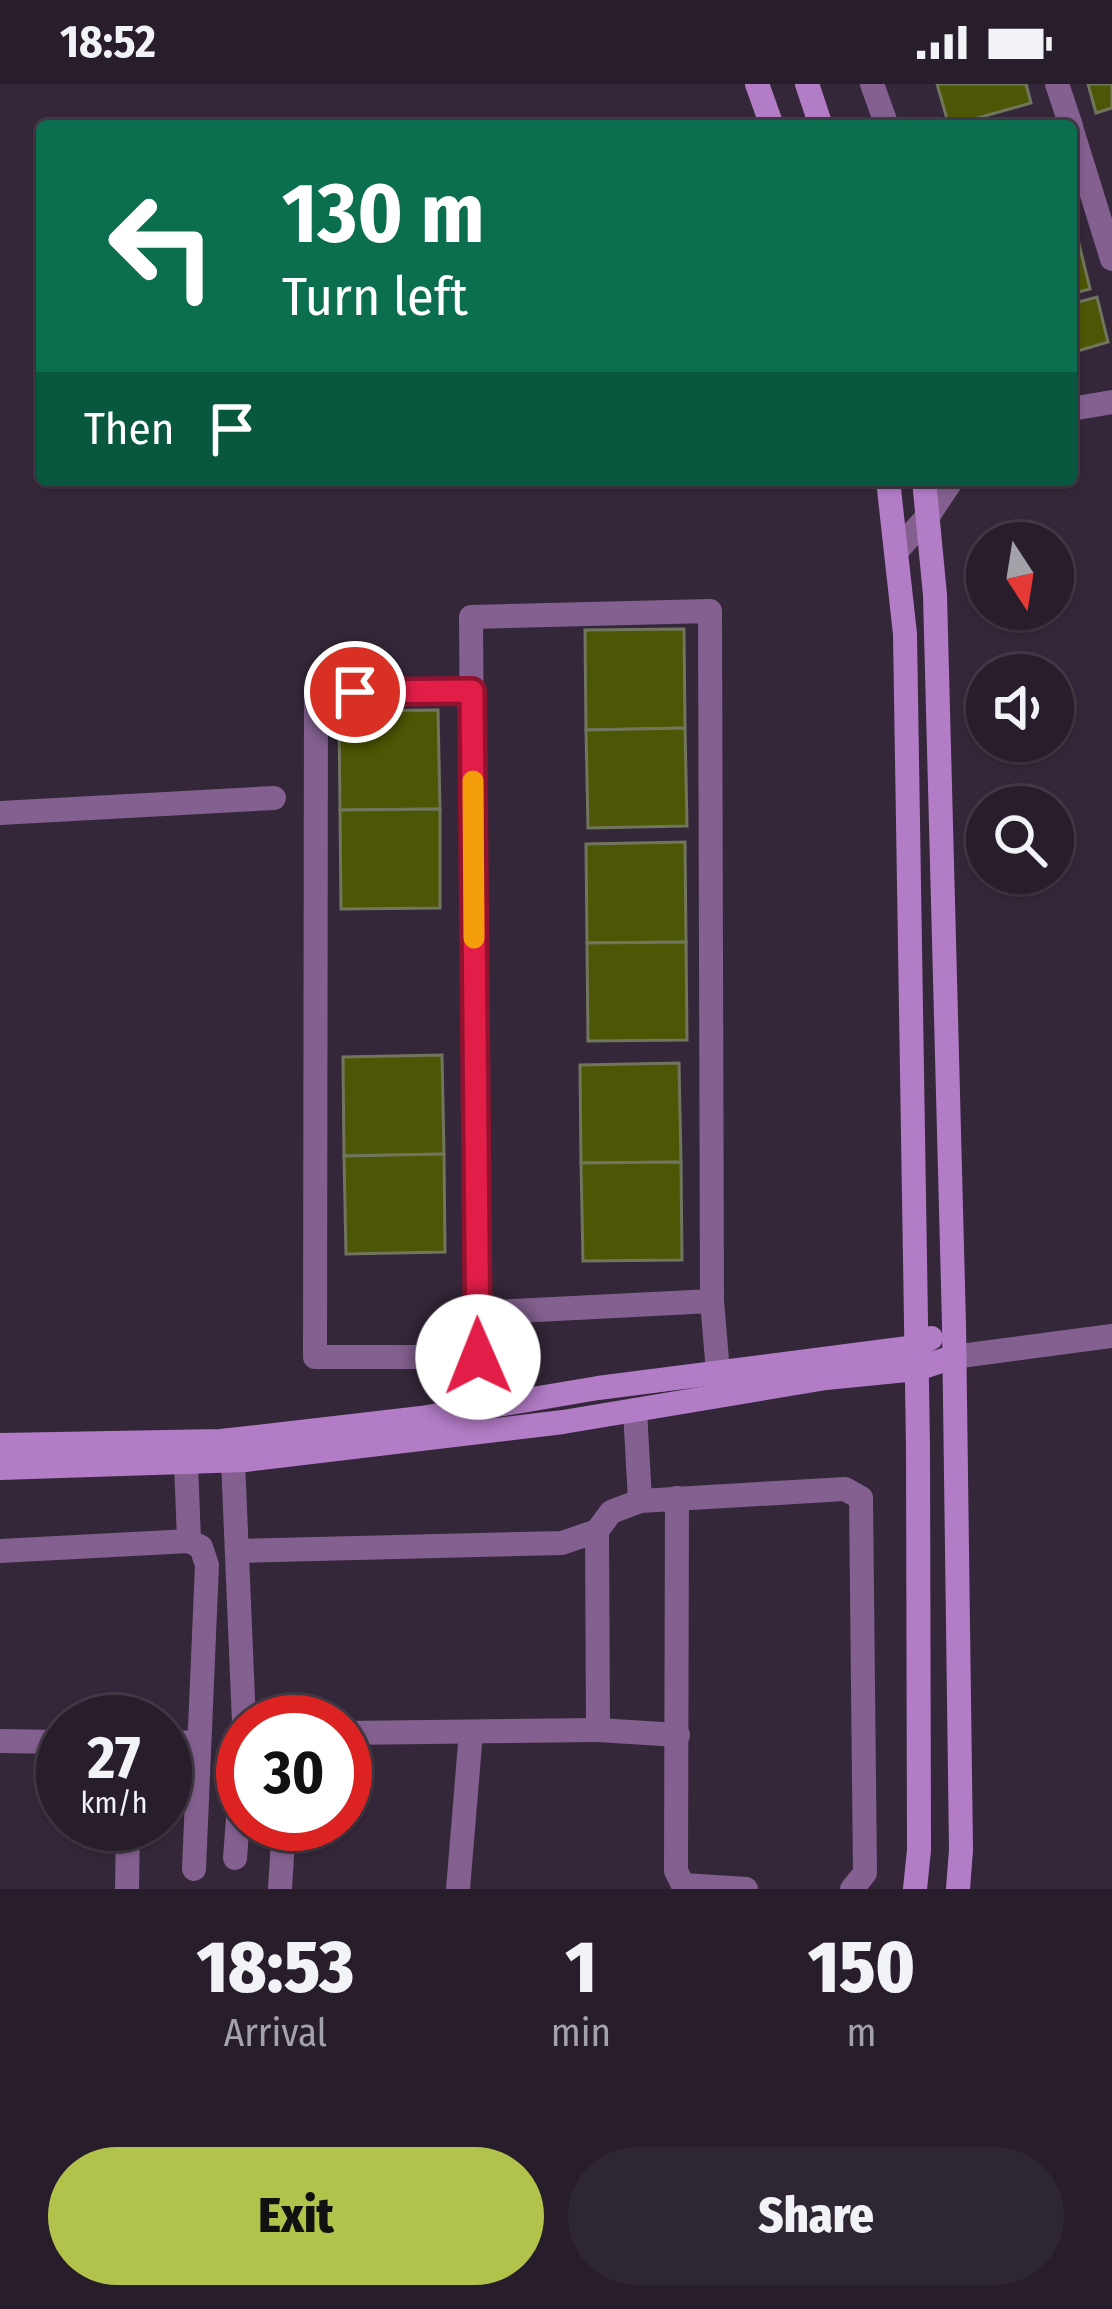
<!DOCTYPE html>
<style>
body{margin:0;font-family:"Fira Sans Condensed",sans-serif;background:#2f2633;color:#f1f3f6;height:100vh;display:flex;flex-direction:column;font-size:45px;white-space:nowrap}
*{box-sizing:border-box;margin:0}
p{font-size:39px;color:#a4a2a9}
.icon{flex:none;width:66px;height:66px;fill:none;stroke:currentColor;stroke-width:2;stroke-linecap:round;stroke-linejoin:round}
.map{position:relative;height:1805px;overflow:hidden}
.sheet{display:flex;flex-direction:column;background:#271d2b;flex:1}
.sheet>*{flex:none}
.banner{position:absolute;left:36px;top:36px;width:1041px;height:366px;border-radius:12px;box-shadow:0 3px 9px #0004,0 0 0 3px #433b47;background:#0b6e4f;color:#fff;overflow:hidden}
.needle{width:78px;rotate:168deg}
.fabs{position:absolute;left:966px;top:438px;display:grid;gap:24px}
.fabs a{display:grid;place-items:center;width:108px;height:108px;border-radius:50%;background:#271d2b;box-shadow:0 3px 9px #0004,0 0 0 3px #433b47;font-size:60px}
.speed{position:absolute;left:36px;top:1611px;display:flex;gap:24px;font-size:60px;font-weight:700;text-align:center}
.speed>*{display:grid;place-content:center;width:156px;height:156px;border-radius:50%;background:#271d2b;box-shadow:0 3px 9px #0004,0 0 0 3px #433b47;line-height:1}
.speed small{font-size:30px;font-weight:400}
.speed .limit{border:18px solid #d22;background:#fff;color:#111}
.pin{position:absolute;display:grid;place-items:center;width:102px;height:102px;color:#fff;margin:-51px;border:6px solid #fff;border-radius:50%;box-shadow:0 3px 12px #0007}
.me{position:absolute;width:132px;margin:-66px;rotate:359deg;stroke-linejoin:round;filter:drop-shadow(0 0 9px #0008)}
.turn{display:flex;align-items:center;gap:42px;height:252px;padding:0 48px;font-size:54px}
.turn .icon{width:156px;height:156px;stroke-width:2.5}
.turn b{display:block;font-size:84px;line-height:102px}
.then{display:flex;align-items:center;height:114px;padding:0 48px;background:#0003;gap:24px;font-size:45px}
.eta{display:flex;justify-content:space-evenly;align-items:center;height:204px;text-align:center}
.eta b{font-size:72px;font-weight:800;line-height:84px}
.action{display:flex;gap:24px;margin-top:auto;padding:24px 48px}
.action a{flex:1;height:138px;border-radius:72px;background:#b2c34c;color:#111;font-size:48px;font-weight:800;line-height:138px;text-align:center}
.action a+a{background:#2f2633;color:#f1f3f6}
.status{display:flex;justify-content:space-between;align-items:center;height:84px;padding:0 60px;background:#271d2b;direction:ltr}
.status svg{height:33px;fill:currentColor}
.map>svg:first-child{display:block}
.building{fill:#4d5604;stroke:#70755d;stroke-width:3}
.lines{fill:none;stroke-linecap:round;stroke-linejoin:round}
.street{stroke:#83608f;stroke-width:24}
.secondary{stroke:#b37cc7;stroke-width:24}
.route-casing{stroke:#92132f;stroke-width:30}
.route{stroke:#e11d48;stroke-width:21}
.slow{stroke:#f59e0b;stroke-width:21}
</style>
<div class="status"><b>18:52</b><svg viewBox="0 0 49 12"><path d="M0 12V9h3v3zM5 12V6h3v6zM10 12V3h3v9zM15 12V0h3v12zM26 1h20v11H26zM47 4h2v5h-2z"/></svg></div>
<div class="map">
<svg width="1112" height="1805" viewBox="0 0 1112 1805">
<rect width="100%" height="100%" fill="#342739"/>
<g class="building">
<polygon points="937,0 1026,0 1031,19 949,42"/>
<polygon points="1088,0 1112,0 1112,24 1096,29"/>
<polygon points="1079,160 1090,205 1071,210 1071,162"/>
<polygon points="1097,213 1108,258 1071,269 1071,220"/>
<polygon points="684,545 685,644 586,646 585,546"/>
<polygon points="438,626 440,725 340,726 339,627"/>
<polygon points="685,644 687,742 588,744 586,646"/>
<polygon points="440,725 440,824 341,825 340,726"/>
<polygon points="685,758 686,858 587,859 586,760"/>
<polygon points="686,858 687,956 588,957 587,859"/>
<polygon points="442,971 444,1070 344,1072 343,973"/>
<polygon points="679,979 681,1078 581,1079 580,981"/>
<polygon points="444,1070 445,1168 346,1170 344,1072"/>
<polygon points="681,1078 682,1176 583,1177 581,1079"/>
</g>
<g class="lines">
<g class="street">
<polyline points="872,0 887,42"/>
<polyline points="1057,0 1071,42"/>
<polyline points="1071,43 1112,175"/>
<polyline points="1071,325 1112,318"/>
<polyline points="896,468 928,432 952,396"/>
<polyline points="472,607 316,607 315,1273 478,1273 476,1229"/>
<polyline points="0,729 274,714"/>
<polyline points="712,1217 476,1229 471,533 710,527 712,1217 718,1288"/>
<polyline points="478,1273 478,1326"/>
<polyline points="953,1273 1112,1252"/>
<polyline points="635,1326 640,1417"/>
<polyline points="233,1377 244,1638"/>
<polyline points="186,1378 189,1457 201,1463 207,1481 194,1785"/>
<polyline points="677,1414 676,1787 683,1801 746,1805"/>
<polyline points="597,1447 598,1646 678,1651"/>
<polyline points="0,1467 189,1457"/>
<polyline points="238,1467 562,1459 597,1447 611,1428 640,1417 845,1405 861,1414 865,1789 852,1805"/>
<polyline points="345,1649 598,1646"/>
<polyline points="0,1657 63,1658"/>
<polyline points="165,1659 199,1658"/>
<polyline points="235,1774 243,1668"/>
<polyline points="127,1805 128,1740"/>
<polyline points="280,1805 284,1740"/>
<polyline points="458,1805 471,1648"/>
</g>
<g class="secondary">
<polyline points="757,0 772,42"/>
<polyline points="807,0 821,42"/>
<polyline points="888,396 905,550 918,1363 919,1766 915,1805"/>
<polyline points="924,396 935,511 954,1240 961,1766 958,1805"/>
<polyline points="0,1361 221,1357 421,1334 598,1304 916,1263 931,1254"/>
<polyline points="0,1384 245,1376 563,1338 826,1294 917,1285 953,1273"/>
</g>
</g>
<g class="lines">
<g class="route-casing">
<polyline id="route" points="355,608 472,607 478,1273"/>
</g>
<use href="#route" class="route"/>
<polyline class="slow" points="473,697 474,854"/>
</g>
</svg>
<div class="fabs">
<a><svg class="needle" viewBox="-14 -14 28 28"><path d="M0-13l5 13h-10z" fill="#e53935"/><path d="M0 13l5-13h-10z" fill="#a4a2a9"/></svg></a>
<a><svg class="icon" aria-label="sound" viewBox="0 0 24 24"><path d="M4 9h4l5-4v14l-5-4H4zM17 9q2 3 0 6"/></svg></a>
<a><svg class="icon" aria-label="search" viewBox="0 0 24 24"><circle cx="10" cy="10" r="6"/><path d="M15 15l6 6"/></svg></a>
</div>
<div class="speed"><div>27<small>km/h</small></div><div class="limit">30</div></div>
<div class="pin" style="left:355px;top:608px;background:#d93025"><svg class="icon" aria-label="arrive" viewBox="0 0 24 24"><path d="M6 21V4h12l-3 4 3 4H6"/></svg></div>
<svg class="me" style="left:478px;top:1273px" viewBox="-20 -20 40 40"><circle r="19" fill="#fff"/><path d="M0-13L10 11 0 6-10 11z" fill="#e11d48"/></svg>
<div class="banner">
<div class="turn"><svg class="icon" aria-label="left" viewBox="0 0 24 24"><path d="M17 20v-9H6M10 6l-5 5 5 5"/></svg><div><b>130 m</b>Turn left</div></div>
<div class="then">Then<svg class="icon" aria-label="arrive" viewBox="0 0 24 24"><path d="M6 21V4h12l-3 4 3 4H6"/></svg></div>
</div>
</div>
<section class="sheet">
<div class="eta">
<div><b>18:53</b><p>Arrival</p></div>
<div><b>1</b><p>min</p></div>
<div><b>150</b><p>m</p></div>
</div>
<div class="action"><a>Exit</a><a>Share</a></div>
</section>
